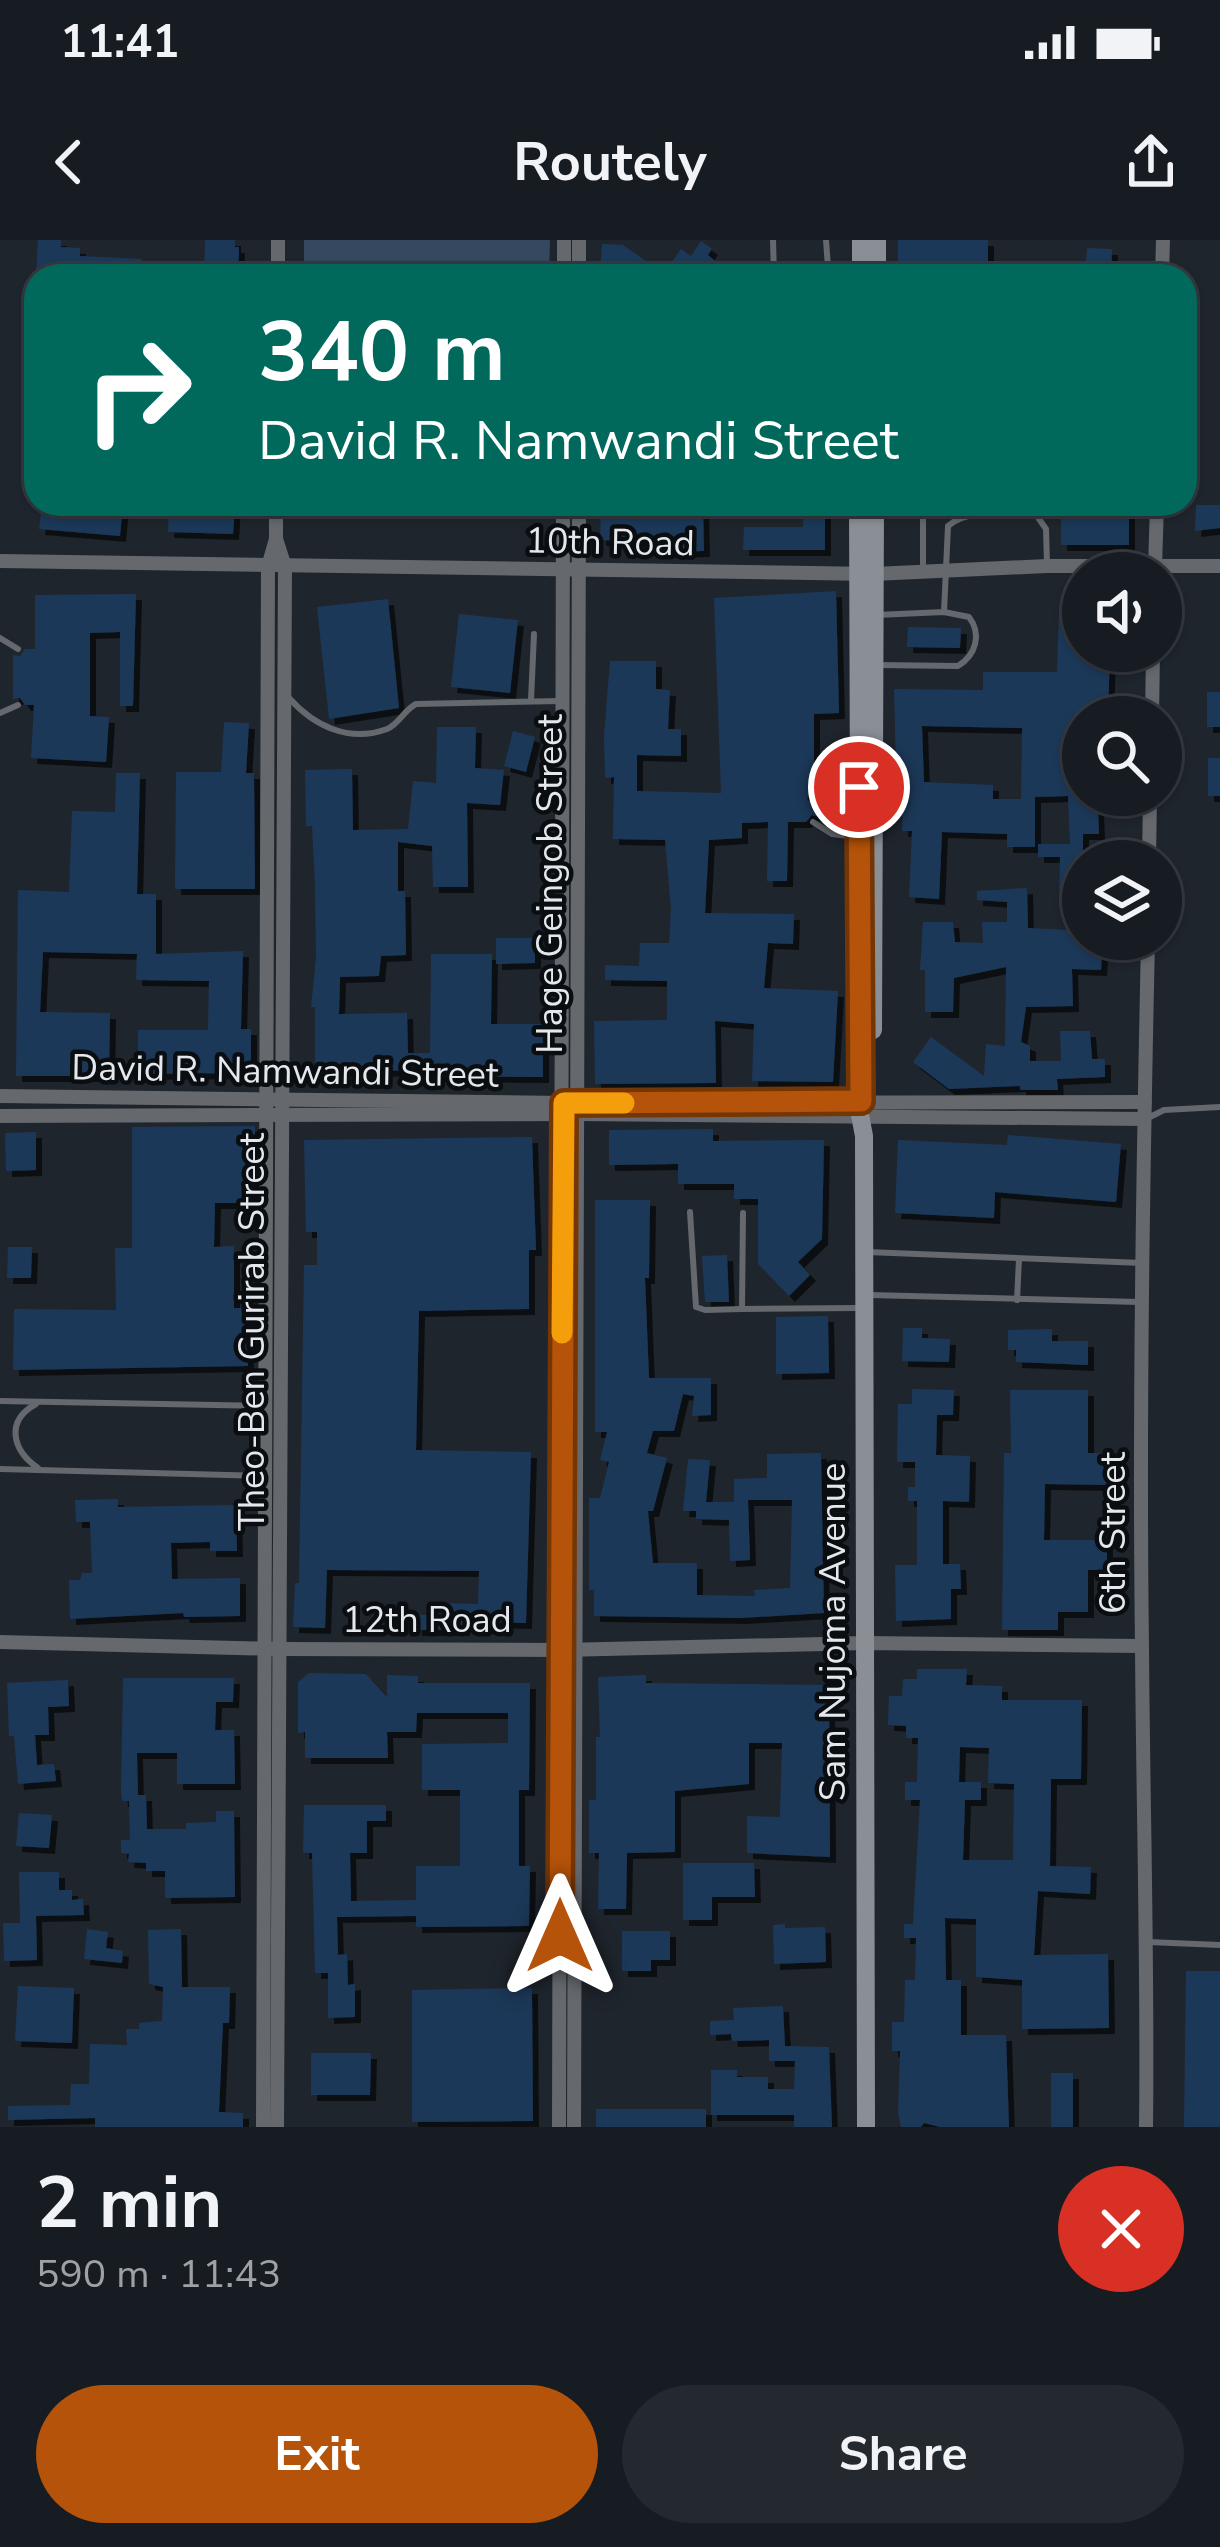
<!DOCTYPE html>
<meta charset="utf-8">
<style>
body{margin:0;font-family:"Nunito Sans",sans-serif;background:#24292f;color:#f1f3f6;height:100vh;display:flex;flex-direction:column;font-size:45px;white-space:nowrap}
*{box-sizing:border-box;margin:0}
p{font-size:39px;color:#9ea1a5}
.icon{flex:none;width:66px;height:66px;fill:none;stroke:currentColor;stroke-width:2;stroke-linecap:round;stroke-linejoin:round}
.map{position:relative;height:1887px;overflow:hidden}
.sheet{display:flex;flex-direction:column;background:#171c22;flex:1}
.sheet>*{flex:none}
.banner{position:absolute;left:24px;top:24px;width:1173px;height:252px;border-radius:36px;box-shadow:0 3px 9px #0004,0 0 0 3px #363a40;background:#00695c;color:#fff;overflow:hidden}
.buttons{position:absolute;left:1062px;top:312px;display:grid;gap:24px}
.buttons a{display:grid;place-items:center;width:120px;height:120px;border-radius:50%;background:#171c22;box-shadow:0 3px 9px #0004,0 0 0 3px #363a40;font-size:60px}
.pin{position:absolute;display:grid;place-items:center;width:102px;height:102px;color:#fff;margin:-51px;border:6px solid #fff;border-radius:50%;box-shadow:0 3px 12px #0007}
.me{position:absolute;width:132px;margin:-66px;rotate:0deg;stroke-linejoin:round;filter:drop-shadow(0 0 9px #0008)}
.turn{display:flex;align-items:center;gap:42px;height:252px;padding:0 36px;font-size:54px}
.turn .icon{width:156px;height:156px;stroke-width:2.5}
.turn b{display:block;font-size:84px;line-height:102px}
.round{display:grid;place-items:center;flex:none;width:126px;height:126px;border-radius:63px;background:#24292f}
.headline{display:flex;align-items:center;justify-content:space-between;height:204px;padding:0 36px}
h1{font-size:72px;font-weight:700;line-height:90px}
.action{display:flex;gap:24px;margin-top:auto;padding:24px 36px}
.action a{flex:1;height:138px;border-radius:72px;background:#b45309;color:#fff;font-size:48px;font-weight:700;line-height:138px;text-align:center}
.action a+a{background:#24292f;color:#f1f3f6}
.status{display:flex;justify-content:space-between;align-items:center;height:84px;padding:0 60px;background:#171c22;direction:ltr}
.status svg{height:33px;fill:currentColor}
header{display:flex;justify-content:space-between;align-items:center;height:156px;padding:0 36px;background:#171c22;font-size:54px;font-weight:700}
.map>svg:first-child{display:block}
.green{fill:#354860}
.building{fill:#1e3759;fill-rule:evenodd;filter:url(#shadow)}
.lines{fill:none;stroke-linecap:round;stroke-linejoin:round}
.service{stroke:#65686d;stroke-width:6}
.minor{stroke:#65686d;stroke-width:14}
.secondary{stroke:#8a8f96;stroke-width:18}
.route-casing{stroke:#753606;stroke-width:30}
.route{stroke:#b45309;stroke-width:21}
.slow{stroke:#f59e0b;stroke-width:21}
.labels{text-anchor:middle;stroke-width:9;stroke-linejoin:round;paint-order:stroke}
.street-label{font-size:36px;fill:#e4e8ee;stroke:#0b0e11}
</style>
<div class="status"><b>11:41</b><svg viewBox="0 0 49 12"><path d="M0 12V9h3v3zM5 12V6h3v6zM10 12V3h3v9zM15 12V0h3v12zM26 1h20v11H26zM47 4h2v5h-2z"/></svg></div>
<header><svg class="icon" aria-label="back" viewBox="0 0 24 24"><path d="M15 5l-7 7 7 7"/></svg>Routely<svg class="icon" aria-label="share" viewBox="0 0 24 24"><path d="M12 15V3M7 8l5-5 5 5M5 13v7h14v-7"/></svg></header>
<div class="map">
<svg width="1220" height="1887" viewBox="0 0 1220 1887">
<defs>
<filter id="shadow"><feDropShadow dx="6" dy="6" stdDeviation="0" flood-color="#0009"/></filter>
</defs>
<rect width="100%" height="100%" fill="#1f252d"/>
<polygon class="green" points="304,0 550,0 549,36 304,36"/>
<g class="building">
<polygon points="38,0 61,0 61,7 80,8 80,16 142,19 141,36 36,36"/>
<polygon points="205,0 235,0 235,7 239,7 238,36 204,36"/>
<polygon points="898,0 988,0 988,22 973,22 973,36 898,36"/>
<polygon points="701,1 712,9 708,15 715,21 705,36 679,36 668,28 681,9 691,16"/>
<polygon points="602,4 623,5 649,23 641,35 624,23 623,36 600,36"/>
<polygon points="1087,8 1112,9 1111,36 1085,36"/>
<polygon points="42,264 123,264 120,296 39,289"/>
<polygon points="169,264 235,264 233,294 168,292"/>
<polygon points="601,264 703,264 704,311 664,312 664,302 600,300"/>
<polygon points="803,264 825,264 825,310 743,310 744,287 803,287"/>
<rect x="1061" y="264" width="68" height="41"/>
<polygon points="1196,265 1220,265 1220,288 1195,291"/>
<polygon points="836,351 839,473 814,474 814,546 807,559 814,566 823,559 834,559 834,582 812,575 806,582 788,582 787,641 767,641 768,582 742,583 742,598 709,600 705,673 794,674 793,704 768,703 764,748 838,751 833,842 752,841 754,784 715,781 716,843 595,844 594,781 667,780 667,741 605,740 605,725 639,726 640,703 669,703 671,669 665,600 613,599 614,537 605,538 604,496 610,421 656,421 656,449 670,450 668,489 681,489 681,516 637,515 637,551 721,553 714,358"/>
<polygon points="136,354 133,466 120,466 120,392 90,393 90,476 109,477 106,522 31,518 34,465 25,465 20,458 13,459 13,415 20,416 25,409 35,409 35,355"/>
<polygon points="388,359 399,468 329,479 317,367"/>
<path d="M1059,372H1083V411H1110L1108,475L1083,474L1081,546L1083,555H1106L1107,568H1098L1099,594H1083V699H1103L1101,730L1072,729L1073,766L1026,767L1021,802L1030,806V821H1061L1060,791H1090L1092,819H1105V837L1057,839L1058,850H1020V846L949,849L913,822L931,797L984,836L986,804L1005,806L1006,727L954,738L953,772H925V730H920L923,682H953L955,702L983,703L982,682H1007V662L977,660V651L1027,648L1028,688L1068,690L1070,662L1059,661L1060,617H1038V604H1070L1068,556L1035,557V607H1007V594L942,592L939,659L909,657L912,591H902L904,529H896L894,449L983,450V432H1057ZM922,486L1022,488L1021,559H993V545L924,542Z"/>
<polygon points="459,374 518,380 510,453 451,447"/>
<polygon points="908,387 961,388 960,408 907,407"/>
<rect x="1207" y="452" width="13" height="35"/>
<polygon points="224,482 249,483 246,533 254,533 255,649 175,649 176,532 221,532"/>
<polygon points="437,487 476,487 475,528 504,530 500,565 467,563 468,647 433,647 432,606 398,602 398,651 405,651 406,715 381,716 379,736 340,737 339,774 407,773 408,813 430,813 431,714 492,714 491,784 543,784 543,837 430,836 430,830 315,832 315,767 311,767 316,717 315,645 312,586 306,586 305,530 352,529 353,590 408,589 413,541 436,543"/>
<polygon points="513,491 535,497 526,532 504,526"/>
<rect x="1208" y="518" width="12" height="38"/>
<polygon points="116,533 140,533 137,654 156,654 156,714 243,711 241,789 251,789 251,833 138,834 138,790 208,790 209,741 136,740 137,714 43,712 40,772 110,773 109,836 16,836 18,650 69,652 72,571 115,572"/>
<polygon points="496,698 535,698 535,723 496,724"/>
<polygon points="255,886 255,963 215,963 214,1007 234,1006 234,1068 247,1068 248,1126 13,1130 14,1069 116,1070 115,1008 132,1008 132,887"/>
<polygon points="713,889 713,901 824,900 822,999 798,1022 810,1035 789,1056 758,1024 758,959 734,959 734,944 678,944 678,924 609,925 609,890"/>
<polygon points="36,892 36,930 6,931 5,893"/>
<polygon points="1008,895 1121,904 1116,962 995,952 994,978 895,973 898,900 1007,905"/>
<polygon points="532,897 536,1010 529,1010 529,1069 419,1071 416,1210 531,1212 526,1383 464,1382 464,1390 416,1390 416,1375 443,1375 443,1363 478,1364 479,1331 327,1330 325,1388 293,1387 295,1343 299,1343 304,1025 317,1025 317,992 306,992 304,900"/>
<polygon points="595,960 650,960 649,1038 645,1038 649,1138 711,1138 711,1175 692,1176 694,1156 683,1154 674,1191 653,1191 647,1213 667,1218 653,1271 648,1271 653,1323 697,1323 697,1355 755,1356 754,1350 790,1348 792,1260 748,1260 750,1320 730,1321 729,1280 696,1279 696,1271 683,1271 688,1219 710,1220 706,1262 734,1262 734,1239 767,1238 767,1214 821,1213 824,1373 741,1378 594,1376 594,1350 589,1350 589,1258 600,1258 609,1222 600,1220 607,1192 595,1192"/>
<polygon points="8,1007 32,1007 31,1038 7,1038"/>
<polygon points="727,1015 729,1062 705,1062 702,1016"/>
<polygon points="828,1076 829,1133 776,1134 776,1077"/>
<polygon points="903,1088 922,1088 922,1098 950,1099 949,1122 902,1121"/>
<polygon points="1052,1089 1052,1101 1088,1101 1088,1125 1016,1122 1016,1110 1008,1110 1008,1090"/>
<polygon points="912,1149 954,1150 953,1175 937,1175 936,1215 970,1216 969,1262 943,1261 943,1324 960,1324 961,1349 951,1349 951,1379 896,1381 895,1325 917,1325 917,1261 908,1261 908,1247 915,1247 915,1222 897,1222 898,1164 912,1164"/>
<polygon points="1010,1150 1088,1150 1088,1213 1110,1213 1109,1245 1045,1244 1044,1300 1107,1300 1107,1330 1088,1330 1088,1372 1058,1372 1058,1390 1002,1390 1004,1213 1011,1213"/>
<polygon points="118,1259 118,1267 236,1265 237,1311 210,1311 210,1302 171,1303 172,1339 240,1338 240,1376 184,1377 183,1373 70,1379 69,1340 80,1340 82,1333 92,1333 90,1282 76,1282 75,1260"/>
<path d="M917,1429H967L966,1445L1002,1446V1460H1082L1081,1539H1051L1050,1626L1091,1627L1090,1654L1038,1651L1034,1715L1108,1714L1109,1788L1022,1789V1740L976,1737V1679L945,1678L946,1740H961V1795H1006L1009,1887H940L924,1883L921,1887H901L898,1873L900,1811H892V1782H904L905,1740H915L916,1698H904V1684H913L920,1560H905V1542H917L918,1498H906V1486L888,1485L889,1456H902L903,1439H917ZM960,1507L989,1508L988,1543L1014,1544L1013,1620H963L965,1560H981V1542H959Z"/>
<polygon points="309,1433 366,1434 387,1457 387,1435 418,1436 418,1443 530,1443 529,1550 519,1550 519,1626 530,1626 529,1686 416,1687 416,1676 337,1677 338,1715 347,1714 348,1745 355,1744 355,1777 328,1778 328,1733 315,1733 312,1613 303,1613 304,1565 386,1565 386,1581 367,1581 367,1613 350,1613 351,1661 416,1660 416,1626 460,1626 460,1550 422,1550 422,1504 508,1503 508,1473 417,1473 416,1492 387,1492 388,1518 305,1518 305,1492 298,1493 298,1442"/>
<polygon points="646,1435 646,1443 829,1445 830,1617 747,1613 747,1576 780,1577 782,1503 749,1503 749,1544 675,1551 675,1612 627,1613 626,1669 598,1669 599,1613 589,1613 589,1560 596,1560 596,1497 600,1497 598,1437"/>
<polygon points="123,1438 234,1438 233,1462 216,1462 215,1490 234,1490 235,1544 177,1544 177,1513 137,1513 138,1555 146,1555 147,1589 186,1589 186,1583 216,1582 216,1571 234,1571 235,1657 165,1658 165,1631 146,1631 146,1623 128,1622 129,1614 121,1613 121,1600 130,1600 129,1561 122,1561 121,1551"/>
<polygon points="68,1440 69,1466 48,1467 49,1495 35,1495 37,1525 54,1524 56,1541 18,1544 14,1496 9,1496 7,1443"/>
<polygon points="19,1573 52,1575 49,1608 16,1606"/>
<polygon points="683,1623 754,1623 755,1657 712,1657 712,1680 683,1680"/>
<polygon points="19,1632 59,1632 59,1650 72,1650 72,1660 83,1659 84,1675 36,1676 37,1720 4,1721 3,1683 20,1683"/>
<polygon points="785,1684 785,1688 825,1687 826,1722 774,1724 773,1685"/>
<polygon points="87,1689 108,1692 106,1708 123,1711 122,1723 84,1719"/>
<polygon points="181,1689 182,1747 230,1747 229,1783 223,1783 219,1872 243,1873 243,1887 95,1887 95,1878 8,1880 8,1866 70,1865 71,1844 89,1844 90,1804 127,1805 126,1789 139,1789 139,1783 162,1781 163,1747 149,1744 148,1690"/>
<polygon points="622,1691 670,1691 670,1720 651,1720 651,1731 622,1731"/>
<polygon points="1186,1731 1220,1731 1220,1887 1184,1887"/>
<polygon points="18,1746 74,1748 72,1803 15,1801"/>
<polygon points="532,1748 533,1881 412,1882 412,1750"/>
<polygon points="783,1766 785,1806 829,1807 832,1887 794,1887 794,1875 711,1875 711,1830 737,1830 737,1837 768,1837 768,1849 794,1849 795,1821 769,1821 769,1800 732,1801 731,1794 710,1795 710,1781 734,1780 733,1768"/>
<polygon points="311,1813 371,1813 370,1855 311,1855"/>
<rect x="1051" y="1833" width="22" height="54"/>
<rect x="596" y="1869" width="110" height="18"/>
</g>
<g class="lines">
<g class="service">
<polyline points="773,0 774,36"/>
<polyline points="826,0 828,27"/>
<polyline points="923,330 923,264"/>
<path d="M944,372L948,286C968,267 1010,276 1037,276L1046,289L1047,324"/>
<path d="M876,375L944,372L969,377C982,394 976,415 958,426L877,425"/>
<polyline points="0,398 18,409"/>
<path d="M289,458C314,486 349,503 387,489C399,484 404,470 416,464L560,461"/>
<polyline points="531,460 534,394"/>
<polyline points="0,473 18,465"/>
<polyline points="814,559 822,548 852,546"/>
<polyline points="813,582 832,594 856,597"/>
<polyline points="1148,878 1164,870 1220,867"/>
<polyline points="690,972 696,1067 705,1070 742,1069"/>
<polyline points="743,973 742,1069 858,1068"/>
<polyline points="867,1012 1142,1023"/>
<polyline points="870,1055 1139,1062"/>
<polyline points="1017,1060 1019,1019"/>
<polyline points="0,1161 266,1166"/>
<path d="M36,1164C5,1181 12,1210 38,1228"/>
<polyline points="0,1229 266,1236"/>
<polyline points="1148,1702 1220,1705"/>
</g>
<g class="minor">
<polyline points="278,36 278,0"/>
<polyline points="564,36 564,0"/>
<polyline points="579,36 579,0"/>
<polyline points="1162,36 1163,0"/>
<polyline points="276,299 285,327 277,1887"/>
<polyline points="0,321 874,334 1047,326 1220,326"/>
<polyline points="1155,328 1157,264"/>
<polyline points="1152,477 1153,411"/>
<polyline points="1149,621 1150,555"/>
<polyline points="0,856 564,863 1145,862"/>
<polyline points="0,876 578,874 1144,879"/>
<polyline points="0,1402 280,1409 562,1410 865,1403 1142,1406"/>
<polyline points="263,1887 268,327 276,299 276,264"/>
<polyline points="559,1887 563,264"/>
<polyline points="574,1887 579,264"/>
<path d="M1146,1887C1148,1727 1143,1567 1142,1406C1139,1171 1143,935 1148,699"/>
</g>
<g class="secondary">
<polyline points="861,36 861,0"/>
<polyline points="877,36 877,0"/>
<polyline points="858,264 860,875 864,896 866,1887"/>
<polyline points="873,790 875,264"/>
</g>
</g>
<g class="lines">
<g class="route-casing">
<polyline id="route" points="560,1696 564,863 861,861 859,547"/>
</g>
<use href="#route" class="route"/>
<polyline class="slow" points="562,1093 564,863 624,863"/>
</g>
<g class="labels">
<g class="street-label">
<text transform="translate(610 301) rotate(1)" y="13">10th Road</text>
<text transform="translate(549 644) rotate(-90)" y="13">Hage Geingob Street</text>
<text transform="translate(285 830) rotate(1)" y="13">David R. Namwandi Street</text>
<text transform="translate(251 1092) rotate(-90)" y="13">Theo-Ben Gurirab Street</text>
<text transform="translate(1112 1293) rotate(-90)" y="13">6th Street</text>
<text x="427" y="1392">12th Road</text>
<text transform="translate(832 1392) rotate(-90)" y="13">Sam Nujoma Avenue</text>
</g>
</g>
</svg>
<div class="buttons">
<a><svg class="icon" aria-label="sound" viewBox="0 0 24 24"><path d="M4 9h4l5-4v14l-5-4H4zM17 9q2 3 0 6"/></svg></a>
<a><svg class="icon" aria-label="search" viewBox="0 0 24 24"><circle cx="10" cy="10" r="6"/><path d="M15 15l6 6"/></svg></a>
<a><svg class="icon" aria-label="layers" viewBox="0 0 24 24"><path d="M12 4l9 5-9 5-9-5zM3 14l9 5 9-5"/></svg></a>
</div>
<div class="pin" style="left:859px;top:547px;background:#d93025"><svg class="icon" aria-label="arrive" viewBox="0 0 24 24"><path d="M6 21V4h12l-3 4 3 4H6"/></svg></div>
<svg class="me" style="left:560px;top:1696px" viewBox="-20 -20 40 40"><path d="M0-17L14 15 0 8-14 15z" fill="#b45309" stroke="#fff" stroke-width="4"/></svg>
<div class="banner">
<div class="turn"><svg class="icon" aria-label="right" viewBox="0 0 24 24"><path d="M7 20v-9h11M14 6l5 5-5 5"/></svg><div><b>340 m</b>David R. Namwandi Street</div></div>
</div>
</div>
<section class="sheet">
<div class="headline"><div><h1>2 min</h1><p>590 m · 11:43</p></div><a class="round" style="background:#d93025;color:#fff"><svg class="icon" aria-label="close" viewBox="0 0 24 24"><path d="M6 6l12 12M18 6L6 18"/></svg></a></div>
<div class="action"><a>Exit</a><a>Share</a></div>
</section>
